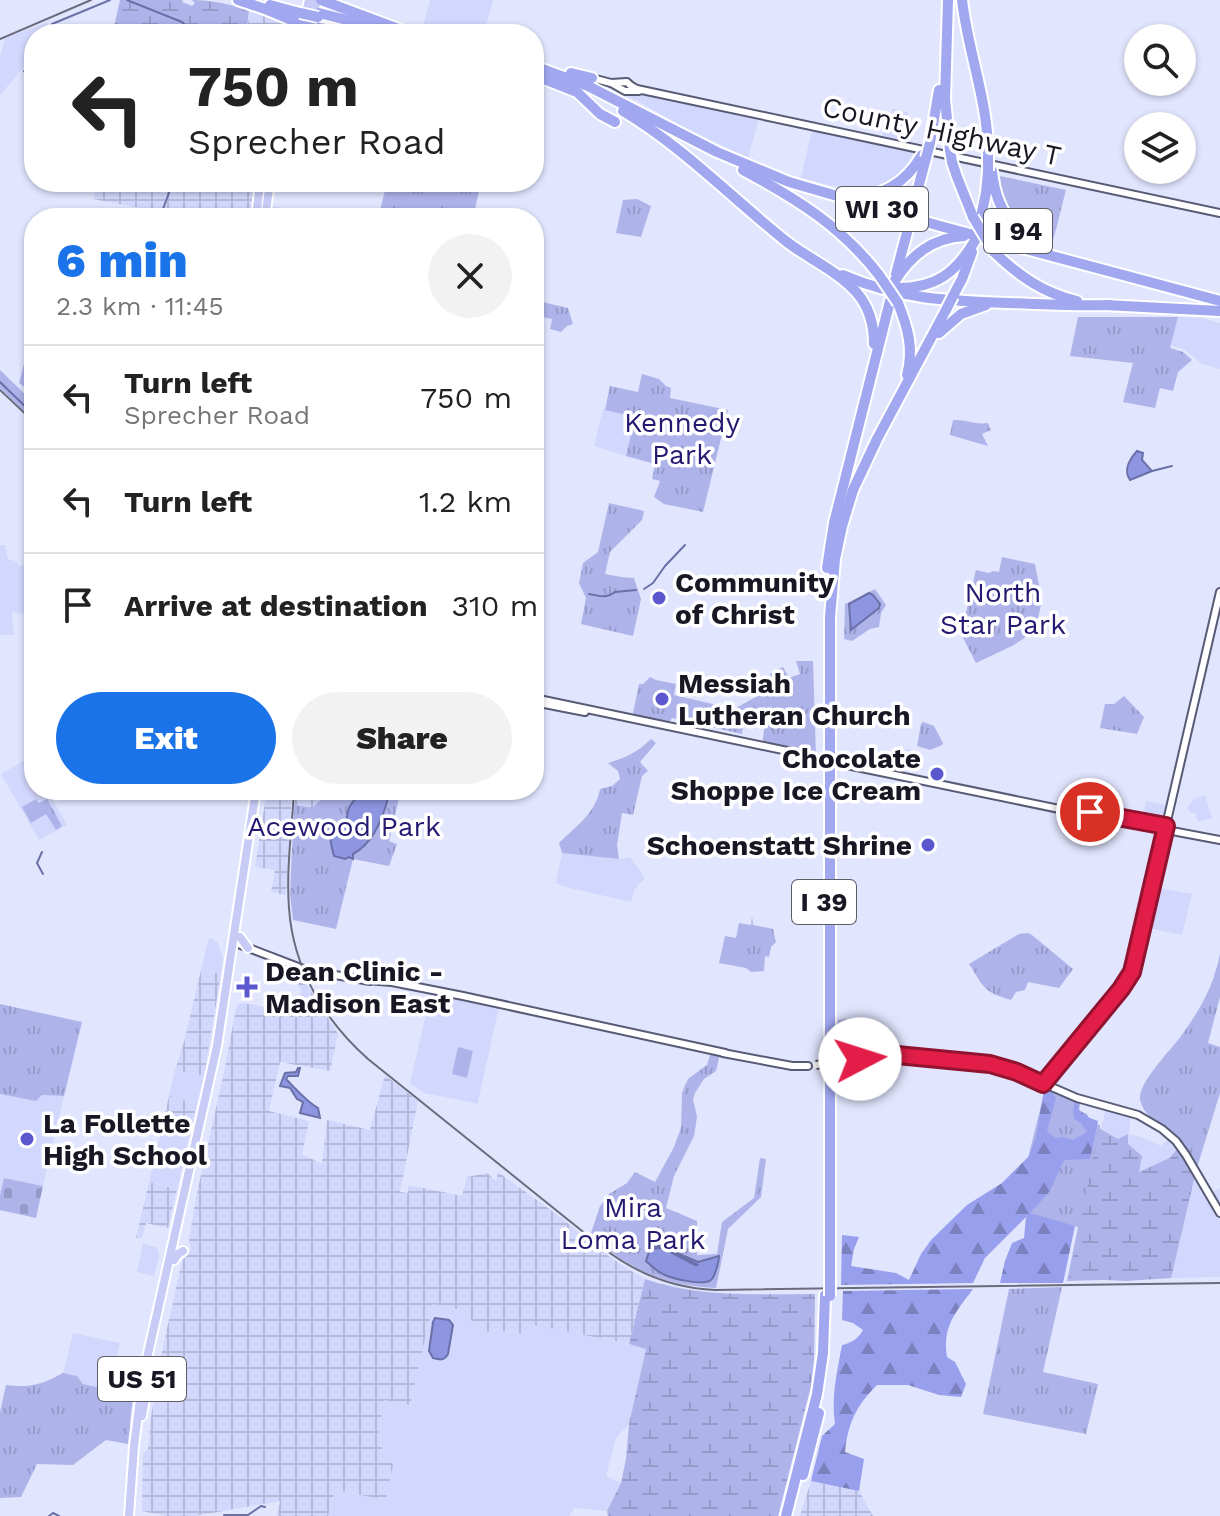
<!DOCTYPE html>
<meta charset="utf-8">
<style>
body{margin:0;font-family:"Work Sans",sans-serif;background:#f2f2f2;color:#222;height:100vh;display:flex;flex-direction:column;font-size:30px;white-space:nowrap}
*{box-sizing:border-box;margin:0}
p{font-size:26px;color:#767676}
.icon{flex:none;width:44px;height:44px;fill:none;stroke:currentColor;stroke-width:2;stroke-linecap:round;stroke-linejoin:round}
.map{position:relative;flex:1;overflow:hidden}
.side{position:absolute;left:24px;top:208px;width:520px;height:592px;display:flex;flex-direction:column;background:#fff;border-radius:32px;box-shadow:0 2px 6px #0004}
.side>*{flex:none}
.hud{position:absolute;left:24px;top:24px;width:520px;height:168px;border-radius:32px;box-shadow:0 2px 6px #0004;background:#fff;color:#222;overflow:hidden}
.tools{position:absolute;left:1124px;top:24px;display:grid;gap:16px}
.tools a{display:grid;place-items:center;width:72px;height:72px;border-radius:50%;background:#fff;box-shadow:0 2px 6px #0004;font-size:40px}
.pin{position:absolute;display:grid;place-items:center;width:68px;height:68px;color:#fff;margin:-34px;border:4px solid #fff;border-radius:50%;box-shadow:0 2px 8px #0007}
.me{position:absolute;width:88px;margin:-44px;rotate:85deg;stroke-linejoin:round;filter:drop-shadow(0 0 6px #0008)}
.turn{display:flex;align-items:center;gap:28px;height:168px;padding:0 32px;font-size:36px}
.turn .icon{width:104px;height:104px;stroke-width:2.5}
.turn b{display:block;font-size:56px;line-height:68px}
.round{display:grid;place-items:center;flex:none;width:84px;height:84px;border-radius:42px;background:#f2f2f2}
.head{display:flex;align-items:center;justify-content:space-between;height:136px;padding:0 32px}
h1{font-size:48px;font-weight:800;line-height:60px;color:#1a73e8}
.button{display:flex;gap:16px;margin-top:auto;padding:16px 32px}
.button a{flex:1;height:92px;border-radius:48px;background:#1a73e8;color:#fff;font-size:32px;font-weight:800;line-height:92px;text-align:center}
.button a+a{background:#f2f2f2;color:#222}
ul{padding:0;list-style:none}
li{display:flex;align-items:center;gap:24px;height:104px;padding:0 32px;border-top:2px solid #e0e0e0}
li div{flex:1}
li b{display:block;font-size:30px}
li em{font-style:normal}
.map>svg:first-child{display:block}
.built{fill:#d2d7fd}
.industrial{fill:url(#industrial-grid)}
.grass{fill:url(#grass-tufts)}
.forest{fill:url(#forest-firs)}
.wetland{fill:url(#wetland-marsh)}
.cemetery{fill:url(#cemetery-stones)}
.pitch{fill:#aeb4ea}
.water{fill:#8e95e1;stroke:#6a70a8;stroke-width:2}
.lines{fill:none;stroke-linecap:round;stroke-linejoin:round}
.stream{stroke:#6a70a8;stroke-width:2}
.secondary-casing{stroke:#585b75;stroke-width:10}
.primary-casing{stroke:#fff;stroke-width:12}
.motorway-casing{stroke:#fff;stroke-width:14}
.secondary{stroke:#fff;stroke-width:6}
.primary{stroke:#c7cbf6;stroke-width:8}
.motorway{stroke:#a1a8f0;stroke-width:10}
.rail{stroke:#6a6c7d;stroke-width:2}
.secondary-bridge-casing{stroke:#585b75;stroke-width:10;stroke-linecap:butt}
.motorway-bridge-casing{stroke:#fff;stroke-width:14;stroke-linecap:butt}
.secondary-bridge{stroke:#fff;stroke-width:6}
.motorway-bridge{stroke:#a1a8f0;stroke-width:10}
.route-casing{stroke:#92132f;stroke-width:20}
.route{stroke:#e11d48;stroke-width:14}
.poi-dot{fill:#5a57cf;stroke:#fff;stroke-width:3}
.labels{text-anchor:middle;stroke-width:7;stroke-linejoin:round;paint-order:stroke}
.shield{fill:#fff;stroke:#5d5d65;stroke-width:2}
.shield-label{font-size:26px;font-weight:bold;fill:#171823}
.street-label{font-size:28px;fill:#171823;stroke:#fff}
.park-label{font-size:28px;fill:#251a72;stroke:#fff}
.poi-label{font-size:28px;font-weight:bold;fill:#171823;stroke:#fff;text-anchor:start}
</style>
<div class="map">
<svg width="1220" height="1516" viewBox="0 0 1220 1516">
<defs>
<pattern id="industrial-grid" width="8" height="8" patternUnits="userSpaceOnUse" patternTransform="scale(2)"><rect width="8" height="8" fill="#d2d7fd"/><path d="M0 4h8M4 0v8" fill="none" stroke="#b4b8d9"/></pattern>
<pattern id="grass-tufts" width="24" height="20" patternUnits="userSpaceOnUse" patternTransform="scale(2)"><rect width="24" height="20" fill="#aeb4ea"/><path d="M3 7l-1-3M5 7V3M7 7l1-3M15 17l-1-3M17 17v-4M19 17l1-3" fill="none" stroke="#959ac8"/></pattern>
<pattern id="forest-firs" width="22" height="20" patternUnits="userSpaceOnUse" patternTransform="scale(2)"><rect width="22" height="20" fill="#989fec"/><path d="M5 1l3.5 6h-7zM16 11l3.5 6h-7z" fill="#7b81bf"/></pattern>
<pattern id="wetland-marsh" width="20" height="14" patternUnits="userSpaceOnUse" patternTransform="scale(2)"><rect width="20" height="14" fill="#aeb4ea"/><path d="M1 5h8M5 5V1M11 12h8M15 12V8" fill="none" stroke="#959ac8"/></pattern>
<pattern id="cemetery-stones" width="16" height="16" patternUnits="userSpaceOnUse" patternTransform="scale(2)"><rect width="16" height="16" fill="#aeb4ea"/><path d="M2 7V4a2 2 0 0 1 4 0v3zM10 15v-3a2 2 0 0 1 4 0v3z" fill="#959ac8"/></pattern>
</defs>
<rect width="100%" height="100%" fill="#e1e5fe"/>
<g class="built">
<polygon points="430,0 493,0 486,26 516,34 434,34 422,31"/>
<polygon points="49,22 44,34 34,34 34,55 0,95 0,56 5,38"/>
<polygon points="627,91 633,91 760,114 748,158 678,124 636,100 624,95"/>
<polygon points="893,109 908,112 901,145 915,148 908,164 899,176 888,183 873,187 845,189 801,178 813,126 881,141 887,116 890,117"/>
<polygon points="270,206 332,217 335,208 380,218 269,218"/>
<polygon points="1178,317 1201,318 1220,323 1220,369 1202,364 1185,350 1171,345"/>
<polygon points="603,409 636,417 626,456 594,446"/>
<polygon points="0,545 5,545 8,559 18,562 18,566 29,564 34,565 34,616 12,612 14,635 0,635"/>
<polygon points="893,748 912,750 909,763 905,773 889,770"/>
<polygon points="27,759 34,768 34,790 47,790 67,825 39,840 1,774"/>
<polygon points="1205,795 1212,818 1198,822 1195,813 1191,813 1187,807 1194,799"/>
<polygon points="1146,801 1170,806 1166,826 1142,822"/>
<polygon points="562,853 619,859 630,857 645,878 634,890 631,902 566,887 556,883"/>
<polygon points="1153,887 1192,894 1182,935 1144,927"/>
<polygon points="209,937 218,943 223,959 221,974 201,970"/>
<polygon points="431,993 499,1007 477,1106 475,1103 424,1093 410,1083"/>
<polygon points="175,1070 204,1076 197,1103 169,1096"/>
<polygon points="0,1094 36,1101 42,1095 64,1096 43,1186 4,1178 0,1195"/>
<polygon points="1106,1107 1131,1115 1129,1134 1144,1138 1161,1146 1169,1138 1178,1148 1170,1159 1139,1172 1128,1144 1128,1134 1118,1139 1101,1129"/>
<polygon points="164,1119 192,1125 177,1189 149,1182"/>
<polygon points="1196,1171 1209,1194 1220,1188 1220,1277 1171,1278"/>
<polygon points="143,1243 157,1248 159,1256 154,1276 137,1272"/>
<polygon points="433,1304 456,1309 465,1314 474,1323 480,1334 497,1330 519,1334 533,1324 646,1348 629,1424 616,1438 606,1476 621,1483 607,1511 575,1508 569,1516 328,1516 335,1490 385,1500 393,1465 383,1452 378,1437 384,1400 410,1405"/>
<polygon points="73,1333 120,1343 111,1390 83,1384 77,1376 63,1373"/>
</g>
<g class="industrial">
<polygon points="250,11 288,25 293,31 294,34 246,34"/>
<polygon points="97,182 258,182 253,218 193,218 93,199"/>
<polygon points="267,790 292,790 286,895 271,892 275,870 255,867"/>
<polygon points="295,790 332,790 312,809 294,805"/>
<polygon points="296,967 300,968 307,985 338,1034 330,1071 280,1062 269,1111 309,1121 302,1154 322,1164 327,1120 370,1130 385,1075 418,1101 400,1192 408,1193 409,1185 462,1196 467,1177 487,1173 496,1181 498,1172 559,1216 600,1250 623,1266 645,1279 629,1344 534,1325 528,1332 523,1334 497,1330 480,1334 474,1323 465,1314 456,1309 433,1304 410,1405 384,1400 378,1437 383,1452 393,1465 386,1500 335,1490 328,1516 277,1516 280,1501 195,1516 166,1516 142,1511 143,1454 148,1449 151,1417 160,1361 182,1261 191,1250 189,1238 197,1193 225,1068 236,1008 239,1004 243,1003 296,1012 301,990 295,977"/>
<polygon points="201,970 221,974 204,1076 175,1070 184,1042"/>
<polygon points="169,1096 197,1103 192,1125 164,1119"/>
<polygon points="149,1182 177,1189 168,1228 146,1223 142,1239 136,1238"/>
<polygon points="811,1481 859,1491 873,1516 800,1516"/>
</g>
<g class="grass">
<path d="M1000,176L1066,190L1052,244C1034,235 1012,222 1004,202C1001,194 1001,184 1000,176Z"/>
<polygon points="387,182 481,182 473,218 382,218 380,211"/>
<polygon points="637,199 651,206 641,237 616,233 623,200"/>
<polygon points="534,300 568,308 573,324 567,326 561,332 550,329 552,319 534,315"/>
<polygon points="1078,317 1178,317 1170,348 1183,352 1192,360 1178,372 1173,391 1160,388 1155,408 1123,402 1133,363 1070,356"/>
<polygon points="34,326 34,388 23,386 19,383"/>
<polygon points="0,370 34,403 34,409 30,414 34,418 32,419 0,388"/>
<polygon points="642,374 659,379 666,386 671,388 670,398 728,410 703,512 664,504 654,497 660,481 652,479 655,464 626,456 635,417 605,410 610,386 638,392"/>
<path d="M953,420C965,419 976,425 988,423L991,430L982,434L988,446L950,435Z"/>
<polygon points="609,503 644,511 642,520 610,552 605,574 621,577 634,578 641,599 633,636 581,624 586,598 579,583 583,563 598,552"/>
<polygon points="1002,557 1035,564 1042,601 1038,618 1032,630 1023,639 1012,646 976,663 961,634 976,570 989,573 993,571 999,572"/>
<polygon points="875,589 886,605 881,613 879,627 870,629 852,641 844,639 845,604"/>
<polygon points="796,661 813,661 816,757 762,745 766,715 758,710 744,721 742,734 672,718 667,726 632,718 639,684 643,684 650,677 656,680 676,684 674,695 734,709 774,687 770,674 783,667 789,678 800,674"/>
<polygon points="1124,696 1144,717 1137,734 1100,728 1105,704 1114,704"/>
<polygon points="923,722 934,726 943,743 942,745 930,750 917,746 921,724"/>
<path d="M651,739L656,743L640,762L648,771L642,776L633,815L622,813L617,845L619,859L562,853L559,843C575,827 596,813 600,789L612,786L620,779L618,771L608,763C625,758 638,752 651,739Z"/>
<polygon points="332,790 401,790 389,841 397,844 389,866 353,859 336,929 293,920 290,894 294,805 312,808"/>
<polygon points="36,799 39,803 47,799 62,826 56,830 46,814 31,823 22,807"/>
<polygon points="752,916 753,925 773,929 776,942 771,947 769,957 765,956 764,971 751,972 746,968 719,963 725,936 736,938 739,923 751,925"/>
<path d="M1028,933L1032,935L1073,969L1059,988L1028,982L1025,990L1016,992L1011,1000C983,992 984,987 969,964L1019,934Z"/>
<path d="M1220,953V997L1208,1043L1220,1047V1093L1196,1171L1171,1278L1067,1281L1078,1227L991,1206L1025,1170L1046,1086L1081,1099L1079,1110L1088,1115L1087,1121L1100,1125V1129L1139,1172L1183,1152C1173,1141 1141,1113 1140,1099C1138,1082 1174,1047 1184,1032C1201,1008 1215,983 1220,953Z"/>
<polygon points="0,1004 82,1022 64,1096 42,1095 36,1101 0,1094"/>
<polygon points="854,1018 859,1058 836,1061 838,1020"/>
<path d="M711,1052L720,1054L716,1071L704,1079L695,1093L693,1099L697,1117L694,1136L674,1176L666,1208L697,1221V1255L717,1254L722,1222L754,1198L760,1158L766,1159L761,1197L728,1229L716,1288C660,1285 633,1270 590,1236L600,1206L609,1194L627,1183L635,1172L655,1182L674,1147L681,1128L682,1094L685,1085L689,1078L707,1065Z"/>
<polygon points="1062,1287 1043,1372 1098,1384 1086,1434 983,1414 1009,1289"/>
<path d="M63,1373L77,1376L83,1384L133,1395L128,1444L106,1440L73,1465L37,1464L21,1497L0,1498V1412L6,1385C31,1388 40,1385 63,1373Z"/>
</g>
<g class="forest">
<polygon points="1044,1089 1051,1090 1056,1098 1047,1131 1055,1138 1063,1137 1073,1140 1087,1132 1081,1123 1074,1119 1073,1112 1075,1101 1078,1100 1079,1110 1090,1118 1098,1121 1090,1159 1064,1160 1050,1191 1030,1213 1075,1226 1063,1283 1000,1283 1005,1261 1012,1243 1024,1238 1026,1217 985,1258 973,1283 841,1285 842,1235 859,1237 854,1249 851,1266 896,1273 909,1280 921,1254 931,1240 967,1205 1002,1183 1029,1156 1036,1137"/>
<path d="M973,1289C956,1312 942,1326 947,1357L955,1362L966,1384L961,1397L939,1395L908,1385H877C856,1406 848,1423 845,1452L864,1459L859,1491L811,1481L822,1436L835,1424C831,1397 837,1372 842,1345C851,1343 858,1339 863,1330L853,1323L842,1320L843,1291Z"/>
</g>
<g class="wetland">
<path d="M120,0H183L182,2L192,6L195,3L192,0C212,0 231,4 249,11L246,34H124L113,31Z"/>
<polygon points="1099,1128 1118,1139 1128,1134 1128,1144 1142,1156 1139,1172 1169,1159 1178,1148 1195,1173 1171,1278 1126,1281 1069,1278"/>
<path d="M645,1279C700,1298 758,1294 815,1294L814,1360L811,1386L778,1516H608L607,1511L621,1483L626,1459L629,1424L646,1349L629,1344Z"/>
</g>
<polygon class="cemetery" points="4,1178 43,1186 36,1218 0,1210 0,1195"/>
<g class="pitch">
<path d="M1010,188L1033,197L1034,199L1027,221C1010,218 1005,203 1010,188Z"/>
<polygon points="1034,208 1051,214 1050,217 1058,220 1056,230 1049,228 1047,236 1043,240 1039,237 1033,229 1037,225 1028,223"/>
<polygon points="458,1047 473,1051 467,1078 452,1074"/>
</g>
<g class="water">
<path d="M1137,451L1143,453L1142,460L1152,471L1130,480C1123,470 1129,460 1137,451Z"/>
<polygon points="869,593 873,595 880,604 879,608 851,630 849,604"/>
<path d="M364,790L385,791L389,794C384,815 374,843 353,854V859L349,857L345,859L334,856C331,844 327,834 336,823L346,822C347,818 347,815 348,811C349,805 359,794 364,790Z"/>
<path d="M298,1068H300L298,1076H288L286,1079C296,1089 306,1101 318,1108L320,1118L300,1113L303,1102L297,1099L290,1088L280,1086L285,1073L296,1072Z"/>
<path d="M653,1240L656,1244L698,1262L719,1256C719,1261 715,1277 711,1280C704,1286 675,1279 667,1276C659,1273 651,1266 646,1261L650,1249L663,1248L695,1265H698L662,1247L650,1246Z"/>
<path d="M435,1318L449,1320L453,1325L448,1354C444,1361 440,1360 433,1358L429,1351L433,1322Z"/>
</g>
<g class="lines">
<g class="stream">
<polyline points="127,0 182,22 194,34"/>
<polyline points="52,24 110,0"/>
<polyline points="24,71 34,74"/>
<polyline points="163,209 173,182"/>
<polyline points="0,382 31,412"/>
<polyline points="1152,471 1172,466"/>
<polyline points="644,589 653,583 665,566 685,545"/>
<path d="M589,594C601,596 606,599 615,592L636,590"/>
<polyline points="42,852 37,863 43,874"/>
<polyline points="224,1515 248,1515 261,1506 265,1507"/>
<polyline points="49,1516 53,1513 59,1516"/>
</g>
<g class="secondary-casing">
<g id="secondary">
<polyline points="592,78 611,83 627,82 630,85"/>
<polyline points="611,83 625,91 639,91"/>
<polyline points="630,85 637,89 1220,213"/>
<polyline points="534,698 797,753 820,759"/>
<polyline points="534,702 585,712"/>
<polyline points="837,763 1098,817 1220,840"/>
<polyline points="233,942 306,970 370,981"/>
<polyline points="366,980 392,982 463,996 725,1053"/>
<polyline points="723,1053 792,1066 808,1066"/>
<polyline points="838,1062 897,1055 990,1064 1017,1072 1077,1098 1138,1115 1162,1129 1176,1141 1186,1155 1220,1213"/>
<polyline points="1043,1084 1121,989 1132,972 1220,592"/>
</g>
</g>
<g class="primary-casing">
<g id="primary">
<polyline points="301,34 309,0"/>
<polyline points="308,34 317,0"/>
<polyline points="256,218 260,182"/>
<polyline points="265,218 270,182"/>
<polyline points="240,937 248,948"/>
<polyline points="174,1260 178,1254 183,1251"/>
<polyline points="142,1416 150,1366"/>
<polyline points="129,1516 134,1446 143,1376 217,1046 256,790"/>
</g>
</g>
<g class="motorway-casing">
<g id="motorway">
<polyline points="238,0 265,9 303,25 353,34"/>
<polyline points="321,0 412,34"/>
<polyline points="948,0 945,99 950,150"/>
<path d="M962,0C968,53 989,103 988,157"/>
<polyline points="270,5 300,13"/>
<polyline points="319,13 379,28"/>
<polyline points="534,66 588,86 717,152 789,182 940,226 1220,301"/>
<polyline points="571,73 592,78"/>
<polyline points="534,75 577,92 600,114 615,122"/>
<path d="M623,111C683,147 732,198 787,242C809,259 838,271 857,293C869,307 874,325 874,344"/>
<polyline points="930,143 939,90"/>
<polyline points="952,162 957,177 973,217"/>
<path d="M743,170C797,199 841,226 879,275"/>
<path d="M992,171C995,206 1013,233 1044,250"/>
<path d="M848,196C880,199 906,183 922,155"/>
<polyline points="912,211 926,158"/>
<polyline points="978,231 986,193 988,172"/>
<path d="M994,252C1019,276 1043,293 1077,301"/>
<polyline points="896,274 909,225"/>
<path d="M843,275C898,299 949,301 1008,303C1042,304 1075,306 1109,305"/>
<path d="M894,282C911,255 932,238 964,236"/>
<path d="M894,288C936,289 956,273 976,239"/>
<polyline points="953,296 962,279 972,252"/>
<path d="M898,303C908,328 914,349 907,375"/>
<polyline points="1105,305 1220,311"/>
<polyline points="939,333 961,314 986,305"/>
<polyline points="827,568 834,523 890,301"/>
<polyline points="830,1282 830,617 835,559 842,526 853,490 877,439 947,308"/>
<polyline points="803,1475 819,1413"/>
<polyline points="786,1516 817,1394 823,1353 825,1295"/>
</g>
</g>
<use href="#secondary" class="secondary"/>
<use href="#primary" class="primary"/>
<use href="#motorway" class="motorway"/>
<g class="rail">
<polyline points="0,39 91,0"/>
<polyline points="0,390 34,422"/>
<path d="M294,790C292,829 286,869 289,908C293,968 324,1020 368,1059L602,1247C635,1273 671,1288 715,1290L1220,1283"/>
</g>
<g class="secondary-bridge-casing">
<g id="secondary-bridge">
<polyline points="820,759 837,763"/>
<polyline points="816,1065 838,1062"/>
</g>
</g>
<g class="motorway-bridge-casing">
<g id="motorway-bridge">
<polyline points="300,13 318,17"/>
<polyline points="950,150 952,162"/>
<polyline points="988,157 988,171"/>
<polyline points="926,158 930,143"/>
<polyline points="973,217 994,252"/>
<polyline points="909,225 912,211"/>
<polyline points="879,275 898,303"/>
<polyline points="947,308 953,296"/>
<polyline points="830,1282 830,1296"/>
</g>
</g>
<use href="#secondary-bridge" class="secondary-bridge"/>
<use href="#motorway-bridge" class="motorway-bridge"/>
</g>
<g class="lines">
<g class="route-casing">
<polyline id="route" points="860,1059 897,1055 990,1064 1017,1072 1043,1084 1121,989 1132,972 1166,826 1090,812"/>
</g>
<use href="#route" class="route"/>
</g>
<g class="poi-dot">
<circle cx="659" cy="598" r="8"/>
<circle cx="662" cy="699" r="8"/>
<circle cx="937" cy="774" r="8"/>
<circle cx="928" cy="845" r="8"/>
<path d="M243 975h8v8h8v8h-8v8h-8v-8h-8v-8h8z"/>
<circle cx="27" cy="1139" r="8"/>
</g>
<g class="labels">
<g class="shield">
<rect x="836" y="187" width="92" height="44" rx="6"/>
<rect x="984" y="209" width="68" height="44" rx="6"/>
<rect x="792" y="880" width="64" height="44" rx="6"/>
<rect x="98" y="1357" width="88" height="44" rx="6"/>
</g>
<g class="shield-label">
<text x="882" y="218">WI 30</text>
<text x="1018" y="240">I 94</text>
<text x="824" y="911">I 39</text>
<text x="142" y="1388">US 51</text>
</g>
<g class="street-label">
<text transform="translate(942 131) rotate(12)" y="10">County Highway T</text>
</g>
<g class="park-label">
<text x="682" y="432">Kennedy<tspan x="682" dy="32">Park</tspan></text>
<text x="1003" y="602">North<tspan x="1003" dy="32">Star Park</tspan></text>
<text x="344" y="836">Acewood Park</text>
<text x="633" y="1217">Mira<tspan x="633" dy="32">Loma Park</tspan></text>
</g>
<g class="poi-label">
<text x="675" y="592">Community<tspan x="675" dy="32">of Christ</tspan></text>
<text x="678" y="693">Messiah<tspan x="678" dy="32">Lutheran Church</tspan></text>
<text x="921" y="768" text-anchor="end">Chocolate<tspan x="921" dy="32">Shoppe Ice Cream</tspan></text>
<text x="912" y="855" text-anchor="end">Schoenstatt Shrine</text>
<text x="265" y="981">Dean Clinic -<tspan x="265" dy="32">Madison East</tspan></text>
<text x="43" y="1133">La Follette<tspan x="43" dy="32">High School</tspan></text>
</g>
</g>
</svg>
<div class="tools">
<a><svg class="icon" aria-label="search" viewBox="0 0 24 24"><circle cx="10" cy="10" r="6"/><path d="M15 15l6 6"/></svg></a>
<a><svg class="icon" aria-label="layers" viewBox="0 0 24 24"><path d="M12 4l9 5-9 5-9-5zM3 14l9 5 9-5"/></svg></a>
</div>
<div class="pin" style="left:1090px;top:812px;background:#d93025"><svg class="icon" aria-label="arrive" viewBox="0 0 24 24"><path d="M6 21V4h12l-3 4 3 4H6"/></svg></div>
<svg class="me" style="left:860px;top:1059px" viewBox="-20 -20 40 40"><circle r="19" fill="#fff"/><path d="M0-13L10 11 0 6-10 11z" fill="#e11d48"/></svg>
<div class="hud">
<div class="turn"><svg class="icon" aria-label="left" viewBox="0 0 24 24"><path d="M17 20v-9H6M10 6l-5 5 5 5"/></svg><div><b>750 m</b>Sprecher Road</div></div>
</div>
<section class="side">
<div class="head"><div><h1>6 min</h1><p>2.3 km · 11:45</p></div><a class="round"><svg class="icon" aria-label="close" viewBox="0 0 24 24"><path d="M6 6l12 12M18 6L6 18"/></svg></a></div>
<ul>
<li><svg class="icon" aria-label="left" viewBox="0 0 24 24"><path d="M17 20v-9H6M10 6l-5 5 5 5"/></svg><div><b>Turn left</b><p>Sprecher Road</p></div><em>750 m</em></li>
<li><svg class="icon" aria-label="left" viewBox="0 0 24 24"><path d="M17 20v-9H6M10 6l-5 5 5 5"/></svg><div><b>Turn left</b></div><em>1.2 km</em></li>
<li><svg class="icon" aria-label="arrive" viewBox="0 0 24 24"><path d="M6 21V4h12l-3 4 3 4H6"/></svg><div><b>Arrive at destination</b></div><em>310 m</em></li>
</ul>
<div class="button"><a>Exit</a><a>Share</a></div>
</section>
</div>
